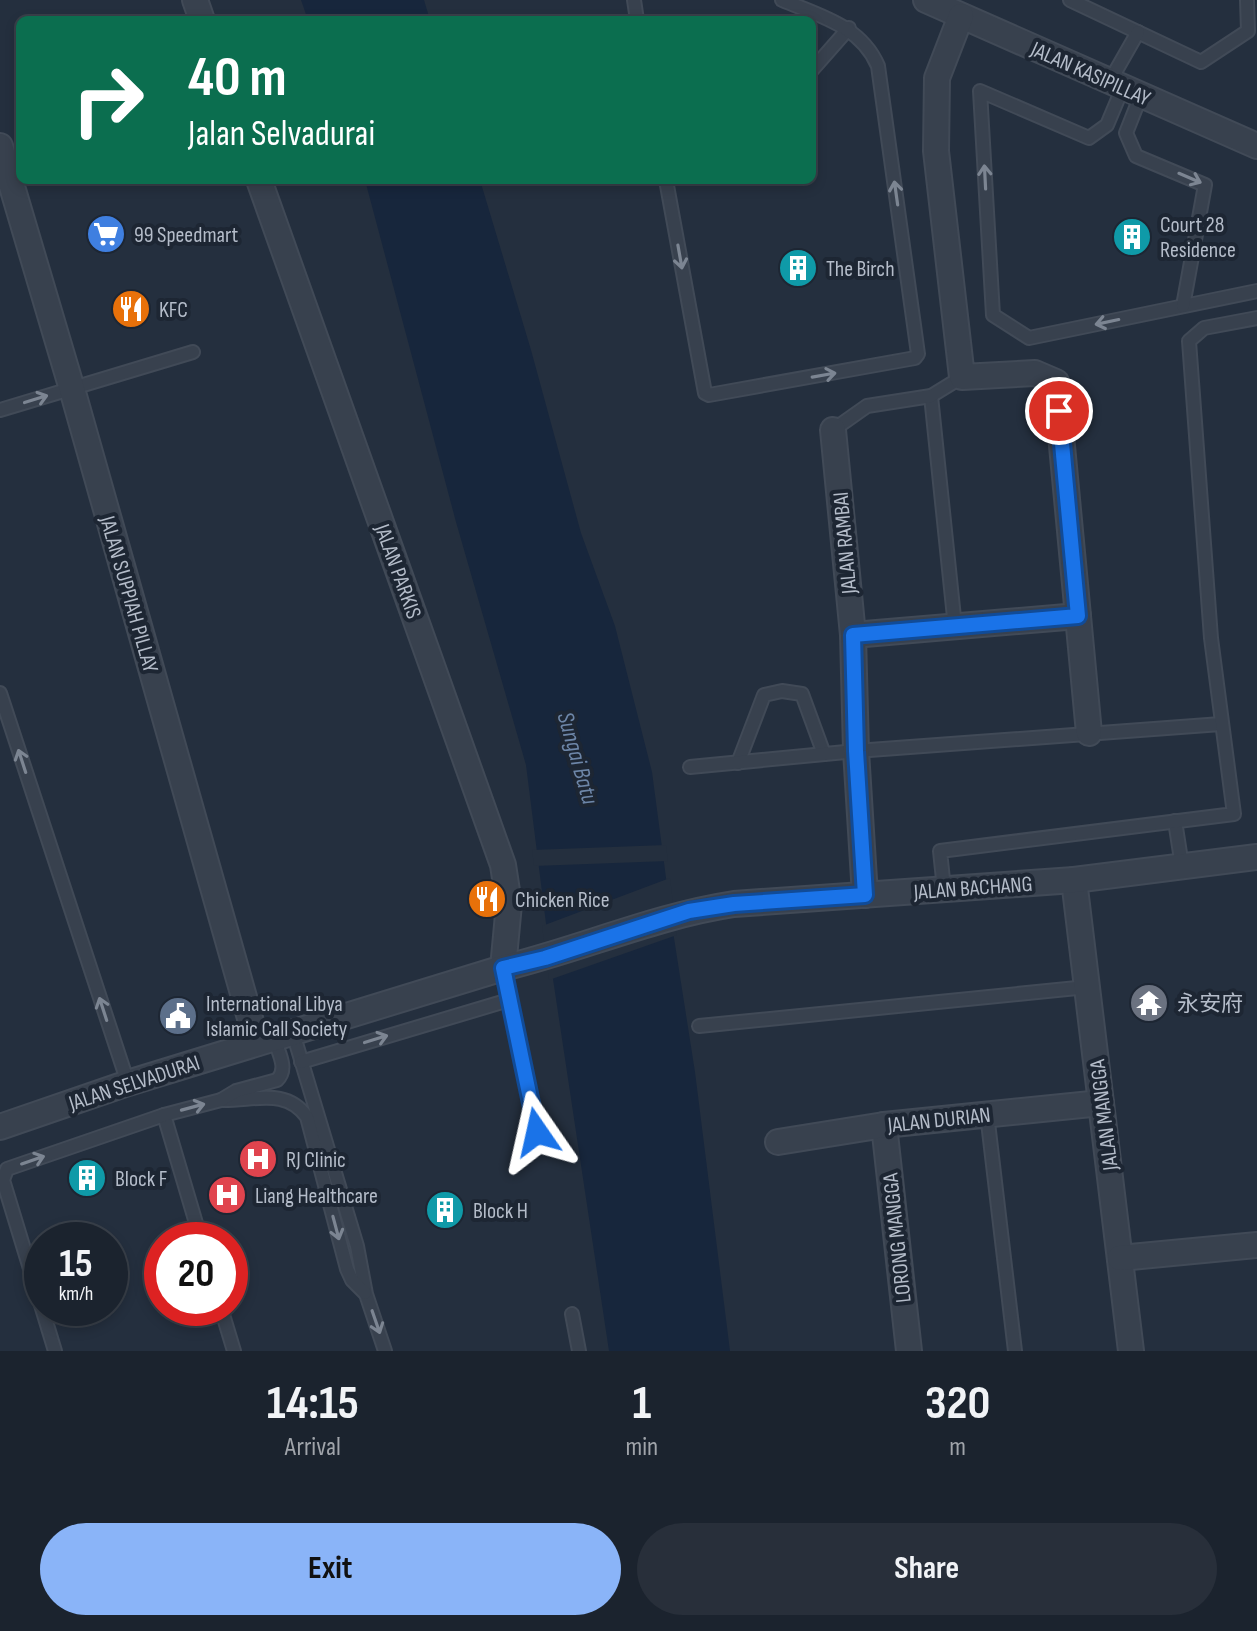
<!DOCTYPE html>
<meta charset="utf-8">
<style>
body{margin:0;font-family:"Sofia Sans Condensed","Noto Sans SC",sans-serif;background:#282f3a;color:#f1f3f6;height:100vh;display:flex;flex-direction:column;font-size:30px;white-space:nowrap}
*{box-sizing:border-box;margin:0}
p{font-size:26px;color:#a0a4aa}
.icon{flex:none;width:44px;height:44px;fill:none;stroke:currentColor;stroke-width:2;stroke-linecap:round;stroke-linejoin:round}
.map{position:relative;height:1351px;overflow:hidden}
.details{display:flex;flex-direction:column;background:#1b232e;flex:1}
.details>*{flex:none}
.hud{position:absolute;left:16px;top:16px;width:800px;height:168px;border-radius:12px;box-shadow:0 4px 12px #0003,0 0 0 2px #39404a;background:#0b6e4f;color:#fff;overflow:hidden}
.speed{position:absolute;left:24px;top:1222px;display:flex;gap:16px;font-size:40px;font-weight:700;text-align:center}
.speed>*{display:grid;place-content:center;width:104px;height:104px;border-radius:50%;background:#1b232e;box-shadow:0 4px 12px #0003,0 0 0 2px #39404a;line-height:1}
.speed small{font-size:20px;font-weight:400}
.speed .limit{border:12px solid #d22;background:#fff;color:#111}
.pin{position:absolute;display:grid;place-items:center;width:68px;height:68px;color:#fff;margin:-34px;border:4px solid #fff;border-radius:50%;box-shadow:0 2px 8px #0007}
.me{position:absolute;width:88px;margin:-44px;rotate:349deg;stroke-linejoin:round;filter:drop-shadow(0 0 6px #0008)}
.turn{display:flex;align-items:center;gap:28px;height:168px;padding:0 40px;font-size:36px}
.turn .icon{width:104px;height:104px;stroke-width:2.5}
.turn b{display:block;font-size:56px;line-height:68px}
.eta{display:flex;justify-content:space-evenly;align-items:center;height:136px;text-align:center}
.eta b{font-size:48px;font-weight:700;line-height:56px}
.action{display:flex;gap:16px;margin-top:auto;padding:16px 40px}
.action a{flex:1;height:92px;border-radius:48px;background:#8ab4f8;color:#111;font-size:32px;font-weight:700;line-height:92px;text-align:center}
.action a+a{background:#282f3a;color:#f1f3f6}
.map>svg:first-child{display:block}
.water{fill:#17263c}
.pier{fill:#242f3e}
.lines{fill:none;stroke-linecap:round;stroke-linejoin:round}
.lane-casing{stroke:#414a57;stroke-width:16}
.street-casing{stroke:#414a57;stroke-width:28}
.lane{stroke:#38414e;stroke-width:12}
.street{stroke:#38414e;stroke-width:24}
.oneway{stroke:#7c8592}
.route-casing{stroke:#114b97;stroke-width:20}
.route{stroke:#1a73e8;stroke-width:14}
.labels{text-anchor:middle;stroke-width:8;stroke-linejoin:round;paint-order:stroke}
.street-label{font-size:22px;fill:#b4bcc9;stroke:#1d2633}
.poi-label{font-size:22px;fill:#b4bcc9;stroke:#1d2633;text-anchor:start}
.water-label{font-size:24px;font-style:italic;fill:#6d86a8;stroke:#1d2633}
</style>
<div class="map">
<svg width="1257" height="1351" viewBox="0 0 1257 1351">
<rect width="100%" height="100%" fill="#242f3e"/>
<g class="water">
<polygon points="301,0 424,0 430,20 308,20"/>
<polygon points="365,180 480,180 531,350 581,533 615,626 652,772 674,938 695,1072 730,1351 609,1351 553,979 526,765 456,522"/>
</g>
<g class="pier">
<polygon points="666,845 668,861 534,866 532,850"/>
<polygon points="670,878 677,935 549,980 542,926"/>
</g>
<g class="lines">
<g class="lane-casing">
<g id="lane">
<polyline points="634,0 637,20"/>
<polyline points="1070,0 1201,62 1248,31 1247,0"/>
<polyline points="812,70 849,28"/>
<polyline points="1110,81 1138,32"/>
<polyline points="1123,87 1107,125 1089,138 980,91 993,315 1029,338 1257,291"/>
<polyline points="1141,95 1126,133 1136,156 1205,185 1183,306"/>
<path d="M666,180L705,393L709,395L915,358L918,354L878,66C861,26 820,16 782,0"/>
<polyline points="931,396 955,627"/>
<polyline points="0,410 193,352"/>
<polyline points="833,430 867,406 931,396 962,377"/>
<polyline points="0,693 128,1083"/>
<polyline points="738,763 764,695 782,691 802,694 824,754"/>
<polyline points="690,767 856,751 1221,724"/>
<polyline points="1175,821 1182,866"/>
<polyline points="944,889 940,851 1234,814 1211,638 1189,341 1204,328 1257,318"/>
<polyline points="503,968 537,1132"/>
<polyline points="699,1026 1087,987"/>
<polyline points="293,1033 357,1246 366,1294 385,1351"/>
<polyline points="301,1062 509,1000"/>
<path d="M221,1100C254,1101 286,1087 307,1117L347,1269L352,1280L365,1293"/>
<polyline points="987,1114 1015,1351"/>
<polyline points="164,1115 201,1240"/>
<polyline points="221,1308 234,1351"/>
<polyline points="572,1314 579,1351"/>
<path d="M55,1351L3,1180L7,1169L164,1115L221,1100L236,1091L277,1080C289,1069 278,1052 274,1038"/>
</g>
</g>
<g class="street-casing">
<g id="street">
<polyline points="195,0 202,20"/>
<polyline points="926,0 1257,146"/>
<polyline points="961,16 937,78 936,151 962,377 1035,373 1056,382 1089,733"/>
<polyline points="0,146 72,389 257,1043"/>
<polyline points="259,180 503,865 509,904 503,968"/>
<polyline points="833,430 853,635 856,751 865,895"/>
<polyline points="853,635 1078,616"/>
<polyline points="1074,880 1131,1351"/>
<polyline points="884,1125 909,1351"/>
<path d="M0,1127L128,1083L503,968C581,949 655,916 734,904L1074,880L1257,857"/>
<polyline points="778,1142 884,1125 1101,1103"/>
<polyline points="1120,1258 1257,1245"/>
</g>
</g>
<use href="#lane" class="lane"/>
<use href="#street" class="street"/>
</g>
<defs><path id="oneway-shaft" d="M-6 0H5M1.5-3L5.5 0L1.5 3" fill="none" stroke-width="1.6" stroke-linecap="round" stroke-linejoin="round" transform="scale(2)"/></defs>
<g class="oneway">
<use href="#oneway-shaft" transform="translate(985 177) rotate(-93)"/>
<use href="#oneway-shaft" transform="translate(1190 178) rotate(23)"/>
<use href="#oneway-shaft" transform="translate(896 193) rotate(-98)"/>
<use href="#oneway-shaft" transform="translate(680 257) rotate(80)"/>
<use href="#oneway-shaft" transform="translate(1107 322) rotate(168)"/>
<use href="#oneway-shaft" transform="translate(824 375) rotate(-10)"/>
<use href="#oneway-shaft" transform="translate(36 399) rotate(-17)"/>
<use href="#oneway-shaft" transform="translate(22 761) rotate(-108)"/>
<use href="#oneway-shaft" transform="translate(103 1009) rotate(-108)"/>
<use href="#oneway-shaft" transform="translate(376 1039) rotate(-17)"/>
<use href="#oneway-shaft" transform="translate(193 1107) rotate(-15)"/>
<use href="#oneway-shaft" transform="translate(33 1160) rotate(-19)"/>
<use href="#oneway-shaft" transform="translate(336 1228) rotate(75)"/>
<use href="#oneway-shaft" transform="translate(376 1322) rotate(71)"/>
</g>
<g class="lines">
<g class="route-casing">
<polyline id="route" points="537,1132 503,968 545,958 689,911 734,904 865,895 856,751 853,635 1078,616 1059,411"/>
</g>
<use href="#route" class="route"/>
</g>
<defs>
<g id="supermarket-disc" transform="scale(2)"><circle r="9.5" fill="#3f7fe0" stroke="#1d2633"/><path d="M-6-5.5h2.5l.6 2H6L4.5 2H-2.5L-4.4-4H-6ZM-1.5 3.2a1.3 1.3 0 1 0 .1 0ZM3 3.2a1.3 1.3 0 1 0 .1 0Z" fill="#fff"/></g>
<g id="building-disc" transform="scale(2)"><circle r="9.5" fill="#0f9aa8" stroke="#1d2633"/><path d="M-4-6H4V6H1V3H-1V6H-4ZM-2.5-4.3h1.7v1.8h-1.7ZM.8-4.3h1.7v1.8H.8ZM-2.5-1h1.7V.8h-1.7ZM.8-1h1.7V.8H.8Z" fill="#fff"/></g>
<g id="restaurant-disc" transform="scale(2)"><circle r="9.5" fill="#e8710a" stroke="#1d2633"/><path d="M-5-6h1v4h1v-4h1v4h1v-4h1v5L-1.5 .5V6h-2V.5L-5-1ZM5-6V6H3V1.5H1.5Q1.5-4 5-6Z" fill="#fff"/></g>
<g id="temple-disc" transform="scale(2)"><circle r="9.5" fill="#6b7280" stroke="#1d2633"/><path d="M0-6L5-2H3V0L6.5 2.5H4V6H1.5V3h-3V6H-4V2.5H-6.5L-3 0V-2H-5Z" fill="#fff"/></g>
<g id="civic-disc" transform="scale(2)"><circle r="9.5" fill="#5c6f8a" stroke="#1d2633"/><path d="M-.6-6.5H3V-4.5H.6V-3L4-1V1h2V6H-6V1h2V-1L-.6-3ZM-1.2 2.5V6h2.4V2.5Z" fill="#fff"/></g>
<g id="hospital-disc" transform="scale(2)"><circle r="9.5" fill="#e0444e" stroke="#1d2633"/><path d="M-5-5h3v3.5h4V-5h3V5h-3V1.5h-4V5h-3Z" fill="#fff"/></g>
</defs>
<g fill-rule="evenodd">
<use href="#supermarket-disc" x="106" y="234"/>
<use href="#building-disc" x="1132" y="237"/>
<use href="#building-disc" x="798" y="268"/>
<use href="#restaurant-disc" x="131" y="309"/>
<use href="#restaurant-disc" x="487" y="899"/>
<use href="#temple-disc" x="1149" y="1003"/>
<use href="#civic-disc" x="178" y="1016"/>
<use href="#hospital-disc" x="258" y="1159"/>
<use href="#building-disc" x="87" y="1178"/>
<use href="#hospital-disc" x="227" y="1195"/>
<use href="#building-disc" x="445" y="1210"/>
</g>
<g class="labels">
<g class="street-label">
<text transform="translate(1091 73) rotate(24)" y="8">JALAN KASIPILLAY</text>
<text transform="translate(844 543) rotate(-95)" y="8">JALAN RAMBAI</text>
<text transform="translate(399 571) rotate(70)" y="8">JALAN PARKIS</text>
<text transform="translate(130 594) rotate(74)" y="8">JALAN SUPPIAH PILLAY</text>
<text transform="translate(973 887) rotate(-4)" y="8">JALAN BACHANG</text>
<text transform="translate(134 1082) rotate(-18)" y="8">JALAN SELVADURAI</text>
<text transform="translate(1103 1115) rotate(-97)" y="8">JALAN MANGGA</text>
<text transform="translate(939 1119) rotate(-6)" y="8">JALAN DURIAN</text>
<text transform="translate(896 1238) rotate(-96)" y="8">LORONG MANGGA</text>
</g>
<g class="poi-label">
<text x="1160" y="232">Court 28<tspan x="1160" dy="25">Residence</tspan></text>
<text x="134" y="242">99 Speedmart</text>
<text x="826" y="276">The Birch</text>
<text x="159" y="317">KFC</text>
<text x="515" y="907">Chicken Rice</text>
<text x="206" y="1011">International Libya<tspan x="206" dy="25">Islamic Call Society</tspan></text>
<text x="1177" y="1011">永安府</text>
<text x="286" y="1167">RJ Clinic</text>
<text x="115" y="1186">Block F</text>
<text x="255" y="1203">Liang Healthcare</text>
<text x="473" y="1218">Block H</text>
</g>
<g class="water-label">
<text transform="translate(578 758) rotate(74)" y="8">Sungai Batu</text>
</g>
</g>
</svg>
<div class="speed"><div>15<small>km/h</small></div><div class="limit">20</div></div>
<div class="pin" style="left:1059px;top:411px;background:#d93025"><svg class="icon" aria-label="arrive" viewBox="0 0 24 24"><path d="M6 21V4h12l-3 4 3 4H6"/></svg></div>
<svg class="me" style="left:537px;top:1132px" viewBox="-20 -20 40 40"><path d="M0-17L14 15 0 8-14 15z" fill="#1a73e8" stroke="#fff" stroke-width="4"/></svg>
<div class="hud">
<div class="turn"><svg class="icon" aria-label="right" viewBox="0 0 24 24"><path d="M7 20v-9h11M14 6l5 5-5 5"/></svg><div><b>40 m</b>Jalan Selvadurai</div></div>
</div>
</div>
<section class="details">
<div class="eta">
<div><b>14:15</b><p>Arrival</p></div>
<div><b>1</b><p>min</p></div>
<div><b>320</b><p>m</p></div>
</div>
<div class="action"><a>Exit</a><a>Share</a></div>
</section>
